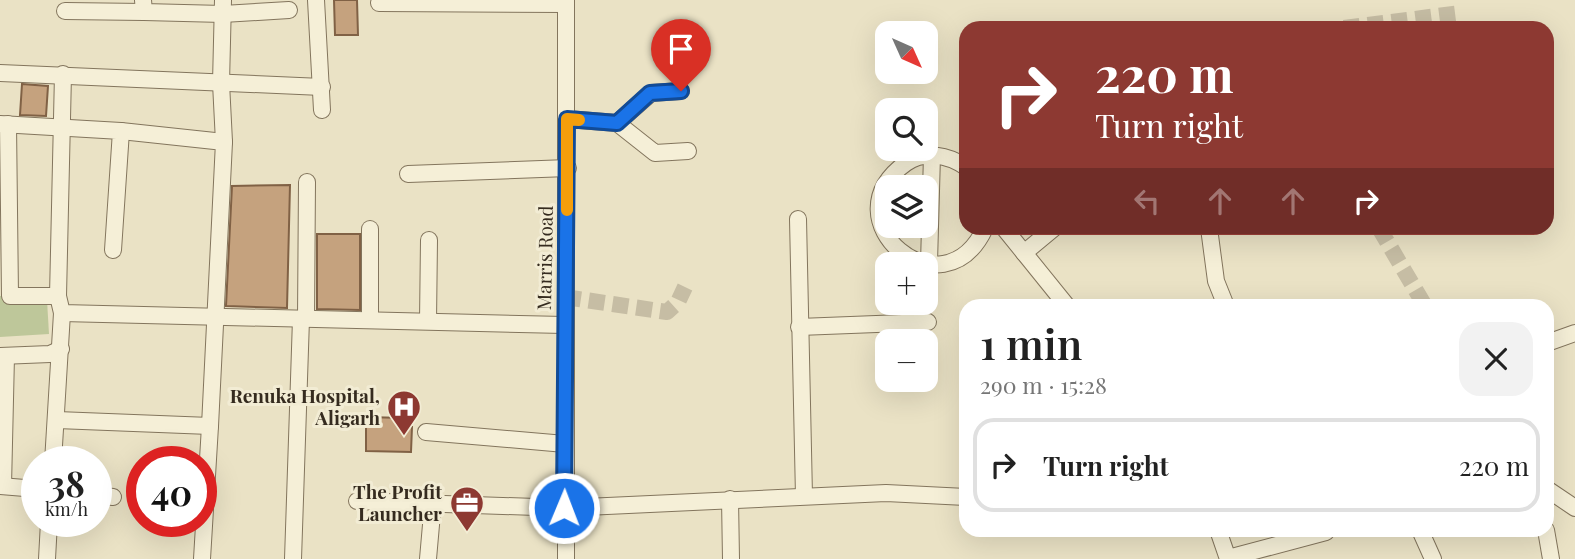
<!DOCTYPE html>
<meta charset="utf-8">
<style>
body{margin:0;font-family:"Playfair Display",serif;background:#f2f2f2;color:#222;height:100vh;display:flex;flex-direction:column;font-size:26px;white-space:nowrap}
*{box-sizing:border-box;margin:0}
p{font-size:23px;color:#767676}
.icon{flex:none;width:38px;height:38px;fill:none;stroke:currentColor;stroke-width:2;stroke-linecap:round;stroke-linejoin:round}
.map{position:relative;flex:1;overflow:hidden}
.details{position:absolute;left:959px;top:299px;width:595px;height:238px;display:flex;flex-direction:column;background:#fff;border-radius:21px;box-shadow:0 7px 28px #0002}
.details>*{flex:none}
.hud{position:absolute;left:959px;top:21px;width:595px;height:214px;border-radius:21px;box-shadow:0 7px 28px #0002;background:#8d3932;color:#fff;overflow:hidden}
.needle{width:46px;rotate:135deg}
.buttons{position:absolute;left:875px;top:21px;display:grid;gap:14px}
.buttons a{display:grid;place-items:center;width:63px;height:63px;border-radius:14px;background:#fff;box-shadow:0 7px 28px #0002;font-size:35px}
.speed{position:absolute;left:21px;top:446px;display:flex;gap:14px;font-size:35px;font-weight:700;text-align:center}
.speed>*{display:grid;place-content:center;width:91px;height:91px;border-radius:50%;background:#fff;box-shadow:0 7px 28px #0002;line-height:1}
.speed small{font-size:18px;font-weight:400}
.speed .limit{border:10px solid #d22;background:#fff;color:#111}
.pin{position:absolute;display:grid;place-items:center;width:60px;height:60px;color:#fff;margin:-72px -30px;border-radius:50% 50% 50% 0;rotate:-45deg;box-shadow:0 0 7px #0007}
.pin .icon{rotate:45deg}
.me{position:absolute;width:77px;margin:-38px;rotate:1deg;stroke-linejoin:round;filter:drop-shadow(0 0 5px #0008)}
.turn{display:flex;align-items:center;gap:24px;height:147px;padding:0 21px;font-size:32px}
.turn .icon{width:91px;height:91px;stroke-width:2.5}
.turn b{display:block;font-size:49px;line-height:60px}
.lanes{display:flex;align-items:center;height:66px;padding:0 21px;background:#0003;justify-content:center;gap:35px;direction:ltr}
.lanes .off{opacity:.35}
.round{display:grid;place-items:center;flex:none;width:74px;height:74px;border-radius:21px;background:#f2f2f2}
.summary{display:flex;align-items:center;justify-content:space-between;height:119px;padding:0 21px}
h1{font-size:42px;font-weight:600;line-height:52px}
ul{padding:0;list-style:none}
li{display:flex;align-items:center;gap:21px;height:94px;margin:0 14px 10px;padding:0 7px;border:4px solid #e0e0e0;border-radius:21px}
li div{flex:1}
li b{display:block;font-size:26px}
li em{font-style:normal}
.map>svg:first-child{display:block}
.green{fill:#bec79a}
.building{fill:#c5a27e;stroke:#806145;stroke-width:2}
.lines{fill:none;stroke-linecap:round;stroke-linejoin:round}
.minor-tunnel{stroke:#c6bda4;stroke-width:16;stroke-dasharray:16 8;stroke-linecap:butt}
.minor-casing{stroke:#83755d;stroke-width:18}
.minor{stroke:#f5efd7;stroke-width:16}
.route-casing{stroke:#114b97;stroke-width:18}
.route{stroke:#1a73e8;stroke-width:12}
.slow{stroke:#f59e0b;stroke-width:12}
.labels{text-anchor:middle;stroke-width:6;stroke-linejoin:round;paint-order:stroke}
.street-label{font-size:19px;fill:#352b1f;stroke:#f2ecd4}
.poi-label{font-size:19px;font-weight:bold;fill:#352b1f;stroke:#f2ecd4;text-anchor:end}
</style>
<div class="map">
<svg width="1575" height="559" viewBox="0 0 1575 559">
<rect width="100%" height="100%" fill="#eae2c5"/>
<polygon class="green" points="21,294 47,300 49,334 0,337 0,296"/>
<g class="building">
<polygon points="334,0 357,0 358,35 335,35"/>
<polygon points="22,84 48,86 46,116 20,115"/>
<polygon points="290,185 287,308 226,306 232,186"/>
<polygon points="317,234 360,234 360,310 317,309"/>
<polygon points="366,417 404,418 403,427 412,427 411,452 366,451"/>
</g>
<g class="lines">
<g class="minor-tunnel">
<polyline points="1344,28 1461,13"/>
<polyline points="1379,228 1425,306"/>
<polyline points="565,297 667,312 678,302 685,287"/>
</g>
<g class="minor-casing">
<g id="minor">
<polyline points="143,0 144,12 223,14 289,10"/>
<polyline points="223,0 221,83 224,142"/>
<polyline points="316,0 322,110"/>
<polyline points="566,0 566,559"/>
<polyline points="379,3 566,4"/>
<polyline points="65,11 144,12"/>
<polyline points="0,73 322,87"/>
<polyline points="567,119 617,123 655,153 688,151"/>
<polyline points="617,123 651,93 681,91"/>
<polyline points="0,124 121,131 113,250"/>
<polyline points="8,124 10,296 58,296 62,313 564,325"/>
<path d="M966,167C948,155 925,150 906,163C826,220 943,318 985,228"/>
<polyline points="408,174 568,168"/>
<polyline points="798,219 804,496"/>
<polyline points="1004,228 1067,306"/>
<polyline points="1209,228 1216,281 1226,306"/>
<polyline points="370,229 370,320"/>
<polyline points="1024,253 1054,228"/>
<polyline points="929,263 932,155"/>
<polyline points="58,296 63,74"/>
<polyline points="306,319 307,182"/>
<polyline points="428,321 429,240"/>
<polyline points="799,327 928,322"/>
<polyline points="1547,343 1575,333"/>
<polyline points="0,356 50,354 61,349"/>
<polyline points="57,420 210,426 224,142 121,131"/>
<polyline points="426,432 565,444"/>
<polyline points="53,462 62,313"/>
<polyline points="0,486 37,489"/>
<polyline points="3,486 6,356"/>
<polyline points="1547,489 1575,508"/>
<polyline points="96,495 113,497"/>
<polyline points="730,499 731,559"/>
<polyline points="357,501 564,508 886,493 966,497"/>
<polyline points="1218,530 1228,559"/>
<polyline points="1420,530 1433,559"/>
<polyline points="1546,530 1551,559"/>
<polyline points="1228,558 1326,532"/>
<polyline points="47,559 49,522"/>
<polyline points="202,559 210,426"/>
<polyline points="293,559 301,319"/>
<polyline points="428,559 433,502"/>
</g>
</g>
<use href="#minor" class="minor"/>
</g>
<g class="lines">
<g class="route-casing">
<polyline id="route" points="564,508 567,119 617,123 650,93 681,91"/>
</g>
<use href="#route" class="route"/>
<polyline class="slow" points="567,210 567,119 579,120"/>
</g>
<defs>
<g id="hospital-pin" transform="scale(1.75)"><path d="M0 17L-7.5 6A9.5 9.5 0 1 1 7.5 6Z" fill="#8d3932" stroke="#f2ecd4"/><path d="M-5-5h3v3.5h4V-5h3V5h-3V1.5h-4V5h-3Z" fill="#fff"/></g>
<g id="office-pin" transform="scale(1.75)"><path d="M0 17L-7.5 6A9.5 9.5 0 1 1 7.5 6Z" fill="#8d3932" stroke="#f2ecd4"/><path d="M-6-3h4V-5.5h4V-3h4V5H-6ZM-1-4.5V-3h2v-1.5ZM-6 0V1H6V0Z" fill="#fff"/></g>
</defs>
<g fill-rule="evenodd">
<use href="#hospital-pin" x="404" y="407"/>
<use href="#office-pin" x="467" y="503"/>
</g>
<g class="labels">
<g class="street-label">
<text transform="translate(545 258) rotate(-89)" y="7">Marris Road</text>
</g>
<g class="poi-label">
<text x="380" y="403">Renuka Hospital,<tspan x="380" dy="22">Aligarh</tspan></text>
<text x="442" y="499">The Profit<tspan x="442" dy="22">Launcher</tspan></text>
</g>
</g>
</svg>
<div class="buttons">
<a><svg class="needle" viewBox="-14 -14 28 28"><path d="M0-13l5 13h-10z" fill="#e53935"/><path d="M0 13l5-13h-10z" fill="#767676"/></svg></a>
<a><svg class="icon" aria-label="search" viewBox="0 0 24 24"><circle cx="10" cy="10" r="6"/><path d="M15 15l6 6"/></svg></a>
<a><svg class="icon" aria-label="layers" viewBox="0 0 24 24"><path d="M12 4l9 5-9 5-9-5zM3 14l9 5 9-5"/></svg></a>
<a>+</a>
<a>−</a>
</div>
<div class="speed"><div>38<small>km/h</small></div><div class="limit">40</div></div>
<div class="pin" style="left:681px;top:91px;background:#d93025"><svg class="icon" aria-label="arrive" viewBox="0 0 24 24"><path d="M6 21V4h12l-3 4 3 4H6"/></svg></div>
<svg class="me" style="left:564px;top:508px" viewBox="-20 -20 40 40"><circle r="17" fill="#1a73e8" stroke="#fff" stroke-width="3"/><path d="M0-11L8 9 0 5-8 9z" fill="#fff"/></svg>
<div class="hud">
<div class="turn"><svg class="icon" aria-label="right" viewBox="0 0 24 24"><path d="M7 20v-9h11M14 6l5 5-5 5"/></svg><div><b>220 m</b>Turn right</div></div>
<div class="lanes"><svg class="icon off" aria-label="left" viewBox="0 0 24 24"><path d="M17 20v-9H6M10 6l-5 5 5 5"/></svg><svg class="icon off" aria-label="ahead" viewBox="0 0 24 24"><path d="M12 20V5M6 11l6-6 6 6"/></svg><svg class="icon off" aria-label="ahead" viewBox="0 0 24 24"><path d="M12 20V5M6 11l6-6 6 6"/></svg><svg class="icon" aria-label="right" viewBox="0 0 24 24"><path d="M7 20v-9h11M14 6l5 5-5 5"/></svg></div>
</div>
<section class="details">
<div class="summary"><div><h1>1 min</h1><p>290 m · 15:28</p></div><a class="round"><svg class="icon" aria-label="close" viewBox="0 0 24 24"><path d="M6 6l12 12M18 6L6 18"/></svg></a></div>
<ul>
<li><svg class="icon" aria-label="right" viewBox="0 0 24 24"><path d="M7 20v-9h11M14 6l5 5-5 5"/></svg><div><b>Turn right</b></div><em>220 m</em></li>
</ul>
</section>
</div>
